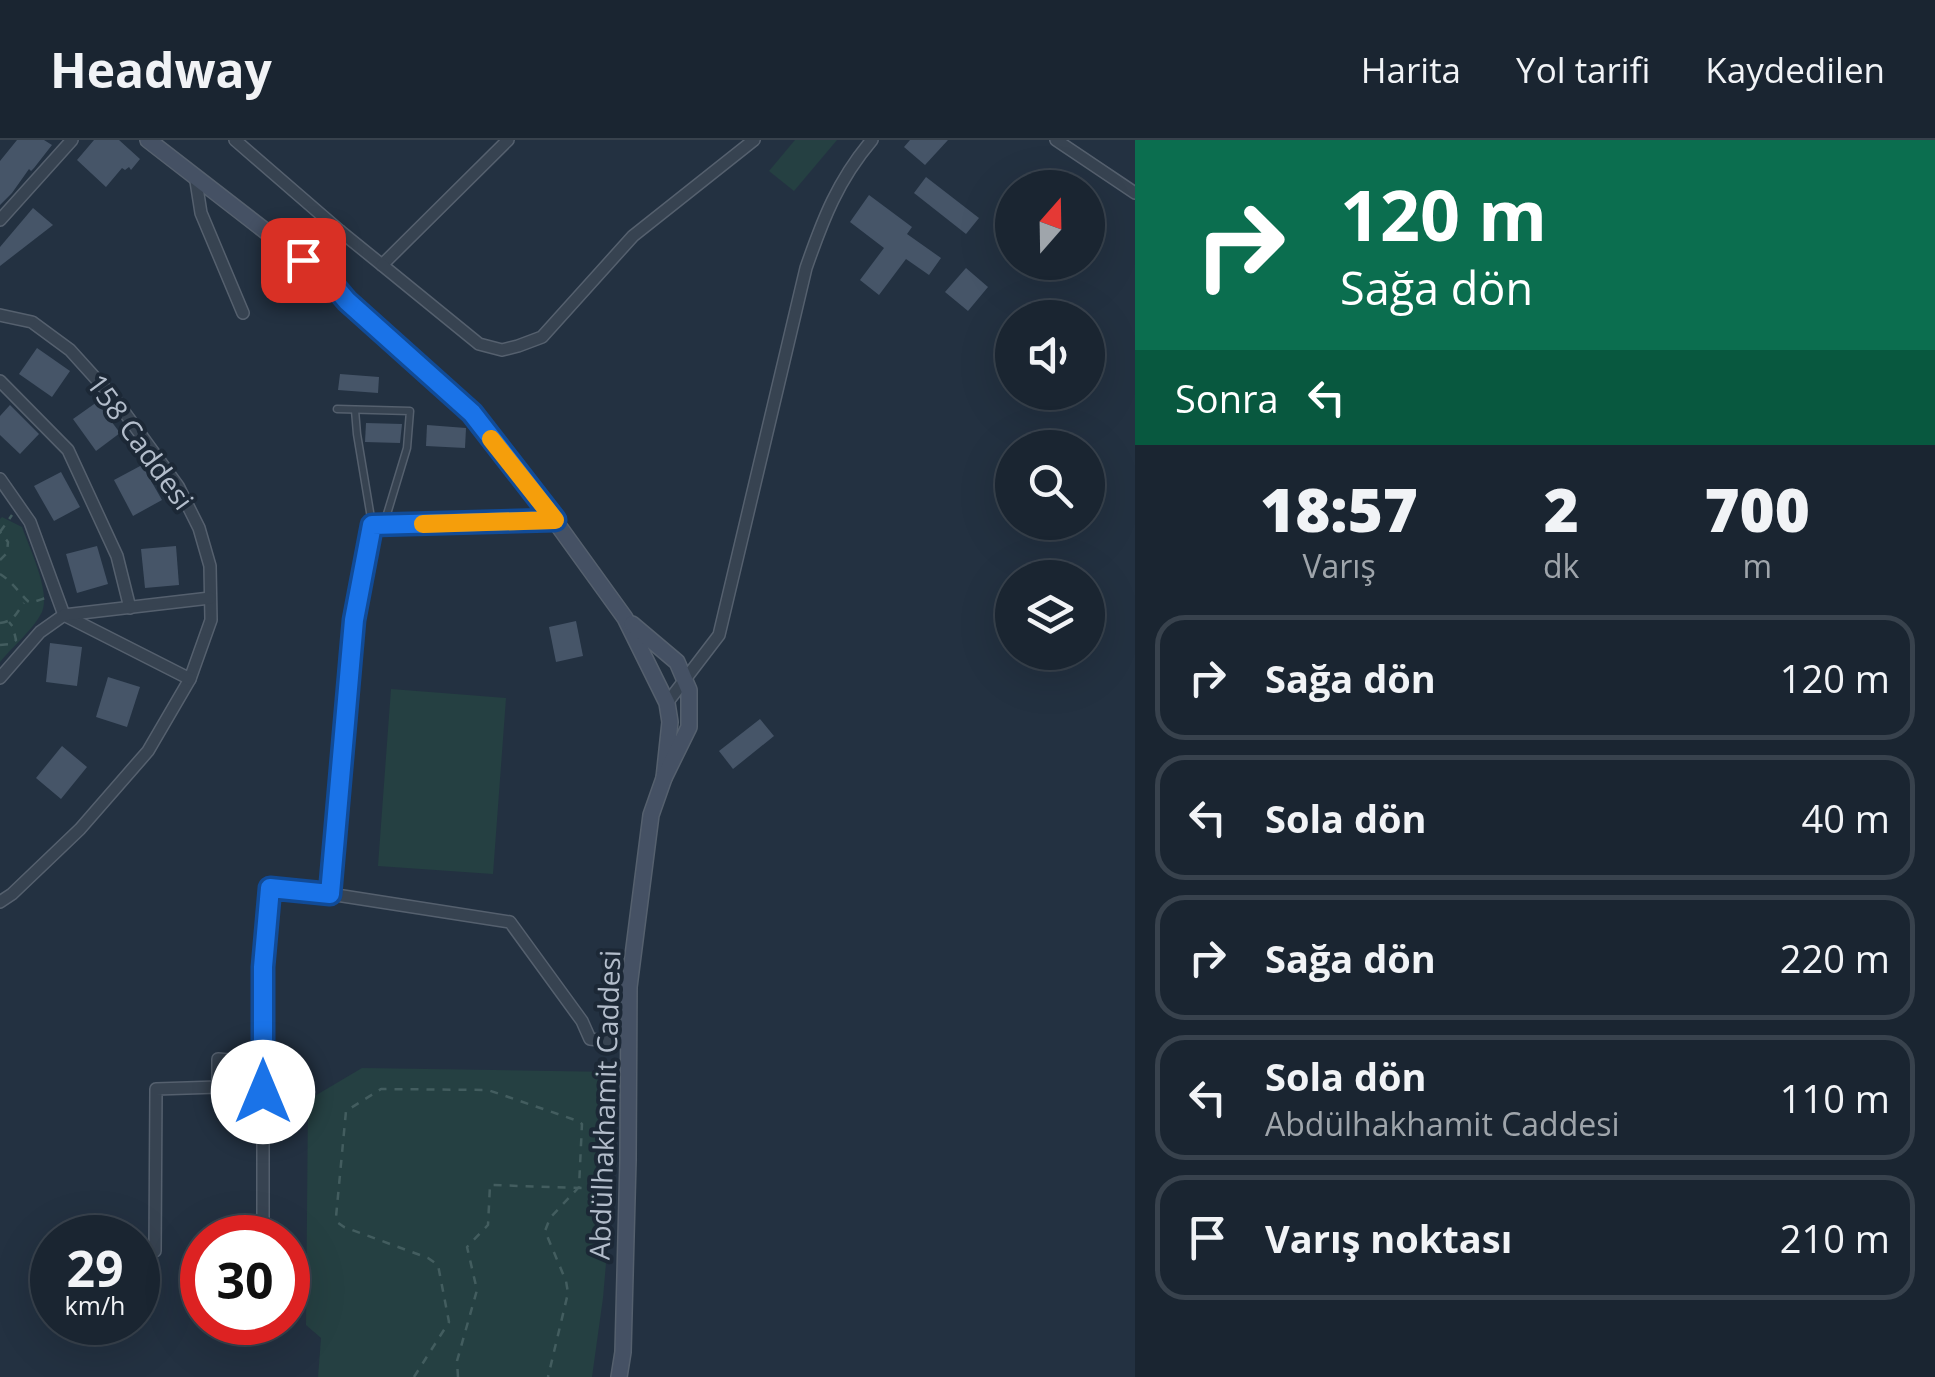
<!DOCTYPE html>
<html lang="tr">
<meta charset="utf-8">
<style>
body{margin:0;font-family:"Open Sans",sans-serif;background:#232d39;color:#f1f3f6;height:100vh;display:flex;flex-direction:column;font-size:38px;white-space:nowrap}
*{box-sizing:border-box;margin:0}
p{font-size:32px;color:#9fa5ab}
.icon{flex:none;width:55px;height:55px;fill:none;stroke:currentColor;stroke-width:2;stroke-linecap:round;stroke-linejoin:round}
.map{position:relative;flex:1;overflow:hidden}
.side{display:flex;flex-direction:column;background:#1a2531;width:800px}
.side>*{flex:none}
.guide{background:#0b6e4f;color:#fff;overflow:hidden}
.needle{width:65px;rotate:20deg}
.buttons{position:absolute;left:995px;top:30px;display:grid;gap:20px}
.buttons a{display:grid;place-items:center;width:110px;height:110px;border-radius:50%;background:#1a2531;box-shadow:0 10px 40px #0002,0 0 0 2px #38424d;font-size:50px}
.speed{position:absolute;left:30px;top:1075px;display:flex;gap:20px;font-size:50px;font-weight:700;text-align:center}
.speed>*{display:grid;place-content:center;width:130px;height:130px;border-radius:50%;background:#1a2531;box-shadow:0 10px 40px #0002,0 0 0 2px #38424d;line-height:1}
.speed small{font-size:25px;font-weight:400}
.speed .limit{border:15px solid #d22;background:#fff;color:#111}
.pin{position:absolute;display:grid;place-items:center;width:85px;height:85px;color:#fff;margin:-42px;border-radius:20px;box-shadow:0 5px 15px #0006}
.me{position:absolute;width:110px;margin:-55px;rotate:0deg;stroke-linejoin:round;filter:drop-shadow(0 0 8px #0008)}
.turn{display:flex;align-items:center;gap:35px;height:210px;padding:0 40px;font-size:45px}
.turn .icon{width:130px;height:130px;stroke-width:2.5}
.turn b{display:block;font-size:70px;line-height:85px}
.then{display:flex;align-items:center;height:95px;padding:0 40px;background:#0003;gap:20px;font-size:38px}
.eta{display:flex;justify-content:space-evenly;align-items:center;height:170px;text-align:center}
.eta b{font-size:60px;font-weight:800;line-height:70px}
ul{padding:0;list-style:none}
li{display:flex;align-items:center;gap:30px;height:125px;margin:0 20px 15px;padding:0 20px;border:5px solid #38424d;border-radius:30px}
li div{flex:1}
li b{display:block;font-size:38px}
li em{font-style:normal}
header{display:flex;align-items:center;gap:60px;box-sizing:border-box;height:140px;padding:0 50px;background:#1a2531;border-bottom:2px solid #38424d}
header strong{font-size:48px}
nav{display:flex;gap:55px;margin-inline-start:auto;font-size:35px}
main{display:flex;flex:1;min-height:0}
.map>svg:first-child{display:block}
.green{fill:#254042}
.building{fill:#465568}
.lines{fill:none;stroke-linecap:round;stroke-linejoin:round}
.service-casing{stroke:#55606e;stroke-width:9}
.minor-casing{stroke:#55606e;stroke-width:14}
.secondary-casing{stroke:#55606e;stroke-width:18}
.path{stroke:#435d5f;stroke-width:2.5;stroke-dasharray:8 8;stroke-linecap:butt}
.service{stroke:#374351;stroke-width:6}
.minor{stroke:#374351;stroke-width:11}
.secondary{stroke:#455164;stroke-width:15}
.route-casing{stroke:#114b97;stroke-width:25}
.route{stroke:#1a73e8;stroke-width:18}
.slow{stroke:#f59e0b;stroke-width:18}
.labels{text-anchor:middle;stroke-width:8;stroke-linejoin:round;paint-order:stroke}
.street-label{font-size:28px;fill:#b3bdcb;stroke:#1c2836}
</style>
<header>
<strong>Headway</strong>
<nav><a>Harita</a><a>Yol tarifi</a><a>Kaydedilen</a></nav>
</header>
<main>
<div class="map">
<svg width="1135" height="1237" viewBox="0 0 1135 1237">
<rect width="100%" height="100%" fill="#233141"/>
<g class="green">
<polygon points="795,0 837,0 794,51 769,31"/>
<path d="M2,377L22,387C29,407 51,452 42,472C33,490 13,506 0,522V379Z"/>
<polygon points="391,549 506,558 493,734 378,726"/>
<polygon points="362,928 613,932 611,1065 603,1158 592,1237 318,1237 321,1198 306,1185 308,960"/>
</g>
<g class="building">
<polygon points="17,0 44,0 52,5 34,28 31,31 29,29 12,53 0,65 0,21"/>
<polygon points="94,0 119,0 140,19 131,30 129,27 125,30 122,28 106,47 77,20"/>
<polygon points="910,0 948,0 925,25 904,7"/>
<polygon points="926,37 979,78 966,94 914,53"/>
<polygon points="869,55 912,87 907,94 941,118 929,135 906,119 879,155 860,140 884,108 850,82"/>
<polygon points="33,68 53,85 0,126 0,107"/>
<polygon points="966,128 988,147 968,171 945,152"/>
<polygon points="37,208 70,231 52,257 19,234"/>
<polygon points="340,234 379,237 378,253 338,250"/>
<polygon points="97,262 120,293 96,311 73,279"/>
<polygon points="10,265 39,294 20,314 0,295 0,276"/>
<polygon points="366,283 402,284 400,303 365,302"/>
<polygon points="427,285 466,288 465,308 426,306"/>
<polygon points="142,325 162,360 133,376 114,340"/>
<polygon points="61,332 80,367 54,381 34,346"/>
<polygon points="97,406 108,444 77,453 66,414"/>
<polygon points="176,406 179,445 145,448 141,409"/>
<polygon points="576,481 583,516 556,522 549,487"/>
<polygon points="50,503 82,507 77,546 46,542"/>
<polygon points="108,537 140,547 127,587 96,577"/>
<polygon points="760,579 774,596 733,629 719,611"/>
<polygon points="62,606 87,627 61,659 36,638"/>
</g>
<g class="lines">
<g class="service-casing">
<g id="service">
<polyline points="337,269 410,271 407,308 384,384"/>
<polyline points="355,270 357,294 372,384"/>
</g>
</g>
<g class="minor-casing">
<g id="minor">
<polyline points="235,0 340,91 330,141"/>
<polyline points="1056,0 1135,53"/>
<polyline points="195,35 201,73 243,173"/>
<polyline points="0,80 72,0"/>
<polyline points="340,91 382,125 508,0"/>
<polyline points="382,125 479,204 502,210 518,206 542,197 633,96 754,0"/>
<polyline points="0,175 32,182 70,210 117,262 178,346 199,388 210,426 211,480 190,539 148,611 80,689 12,754 0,762"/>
<polyline points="0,241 68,310 117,416 130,468"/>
<polyline points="0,339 30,382 64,475"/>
<polyline points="555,381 372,385 353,480 330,754 510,782 582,881 590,899 630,904"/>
<polyline points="64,475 190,539"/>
<polyline points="0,538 40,492 64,475 210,458"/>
<path d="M667,563L719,495L806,128C823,79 838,40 872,0"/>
<polyline points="263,1098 263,827 270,748 330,754"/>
<polyline points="138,1111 155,1111 156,949 218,947 218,919 263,923"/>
</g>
</g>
<g class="secondary-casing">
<g id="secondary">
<polyline points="148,0 330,141 347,161 471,273 555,381 625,478 667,563 670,582 664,638"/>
<polyline points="619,1237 623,1212 628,1020 629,847 651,675 664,638 689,587 689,550 677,522 632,484"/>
</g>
</g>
<g class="path">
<polyline points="0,392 12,375"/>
<polyline points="0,420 7,413 8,402 0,392"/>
<path d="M0,434C10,439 26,461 29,462C33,463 42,459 45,458"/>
<path d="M0,483C15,481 16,473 24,463"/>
<polyline points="0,505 11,504 16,500 13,487 9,482"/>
<polyline points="414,1237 449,1182 438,1125 428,1118 344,1087 337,1082 336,1077 346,971 381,949 488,950 578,981 582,984 579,1047 550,1078 545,1091 566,1141 568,1153 548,1237"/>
<polyline points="458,1237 457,1221 477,1150 467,1107 488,1085 490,1045 616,1049"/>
</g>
<use href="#service" class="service"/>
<use href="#minor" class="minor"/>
<use href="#secondary" class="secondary"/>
</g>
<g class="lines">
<g class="route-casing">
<polyline id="route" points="263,952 263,827 270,748 330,754 354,480 372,385 555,380 472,273 347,161 330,141 303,120"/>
</g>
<use href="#route" class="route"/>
<polyline class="slow" points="423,384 555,380 491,299"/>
</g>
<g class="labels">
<g class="street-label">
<text transform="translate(140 302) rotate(54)" y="10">158 Caddesi</text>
<text transform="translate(605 965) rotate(-88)" y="10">Abdülhakhamit Caddesi</text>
</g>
</g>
</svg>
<div class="buttons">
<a><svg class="needle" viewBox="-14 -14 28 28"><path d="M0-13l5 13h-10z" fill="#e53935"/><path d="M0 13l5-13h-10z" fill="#9fa5ab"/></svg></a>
<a><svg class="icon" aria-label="sound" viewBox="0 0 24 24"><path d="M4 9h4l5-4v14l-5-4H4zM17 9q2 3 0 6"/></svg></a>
<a><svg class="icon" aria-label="search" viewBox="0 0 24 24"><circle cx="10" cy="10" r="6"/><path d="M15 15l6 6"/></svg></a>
<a><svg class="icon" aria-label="layers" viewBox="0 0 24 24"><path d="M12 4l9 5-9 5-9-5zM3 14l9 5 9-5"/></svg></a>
</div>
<div class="speed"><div>29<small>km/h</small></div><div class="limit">30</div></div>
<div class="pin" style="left:303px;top:120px;background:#d93025"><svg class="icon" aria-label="arrive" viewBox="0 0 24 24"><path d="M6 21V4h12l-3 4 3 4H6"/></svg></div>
<svg class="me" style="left:263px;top:952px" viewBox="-20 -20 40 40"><circle r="19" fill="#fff"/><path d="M0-13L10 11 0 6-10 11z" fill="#1a73e8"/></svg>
</div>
<section class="side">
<div class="guide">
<div class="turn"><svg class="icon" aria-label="right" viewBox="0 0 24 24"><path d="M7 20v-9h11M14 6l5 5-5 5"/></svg><div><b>120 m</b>Sağa dön</div></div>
<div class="then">Sonra<svg class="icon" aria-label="left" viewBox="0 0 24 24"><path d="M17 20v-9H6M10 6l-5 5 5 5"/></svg></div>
</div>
<div class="eta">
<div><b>18:57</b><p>Varış</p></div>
<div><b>2</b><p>dk</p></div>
<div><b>700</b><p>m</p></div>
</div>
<ul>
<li><svg class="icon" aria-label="right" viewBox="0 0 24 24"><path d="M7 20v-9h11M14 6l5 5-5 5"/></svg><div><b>Sağa dön</b></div><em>120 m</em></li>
<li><svg class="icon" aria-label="left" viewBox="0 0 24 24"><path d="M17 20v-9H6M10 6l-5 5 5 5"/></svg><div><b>Sola dön</b></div><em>40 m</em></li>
<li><svg class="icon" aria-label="right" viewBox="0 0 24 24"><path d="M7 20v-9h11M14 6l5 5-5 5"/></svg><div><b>Sağa dön</b></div><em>220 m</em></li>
<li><svg class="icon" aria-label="left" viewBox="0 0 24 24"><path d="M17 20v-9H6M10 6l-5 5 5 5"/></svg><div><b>Sola dön</b><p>Abdülhakhamit Caddesi</p></div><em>110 m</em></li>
<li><svg class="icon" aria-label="arrive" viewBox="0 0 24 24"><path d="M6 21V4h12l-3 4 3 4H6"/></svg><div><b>Varış noktası</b></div><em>210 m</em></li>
</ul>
</section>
</main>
